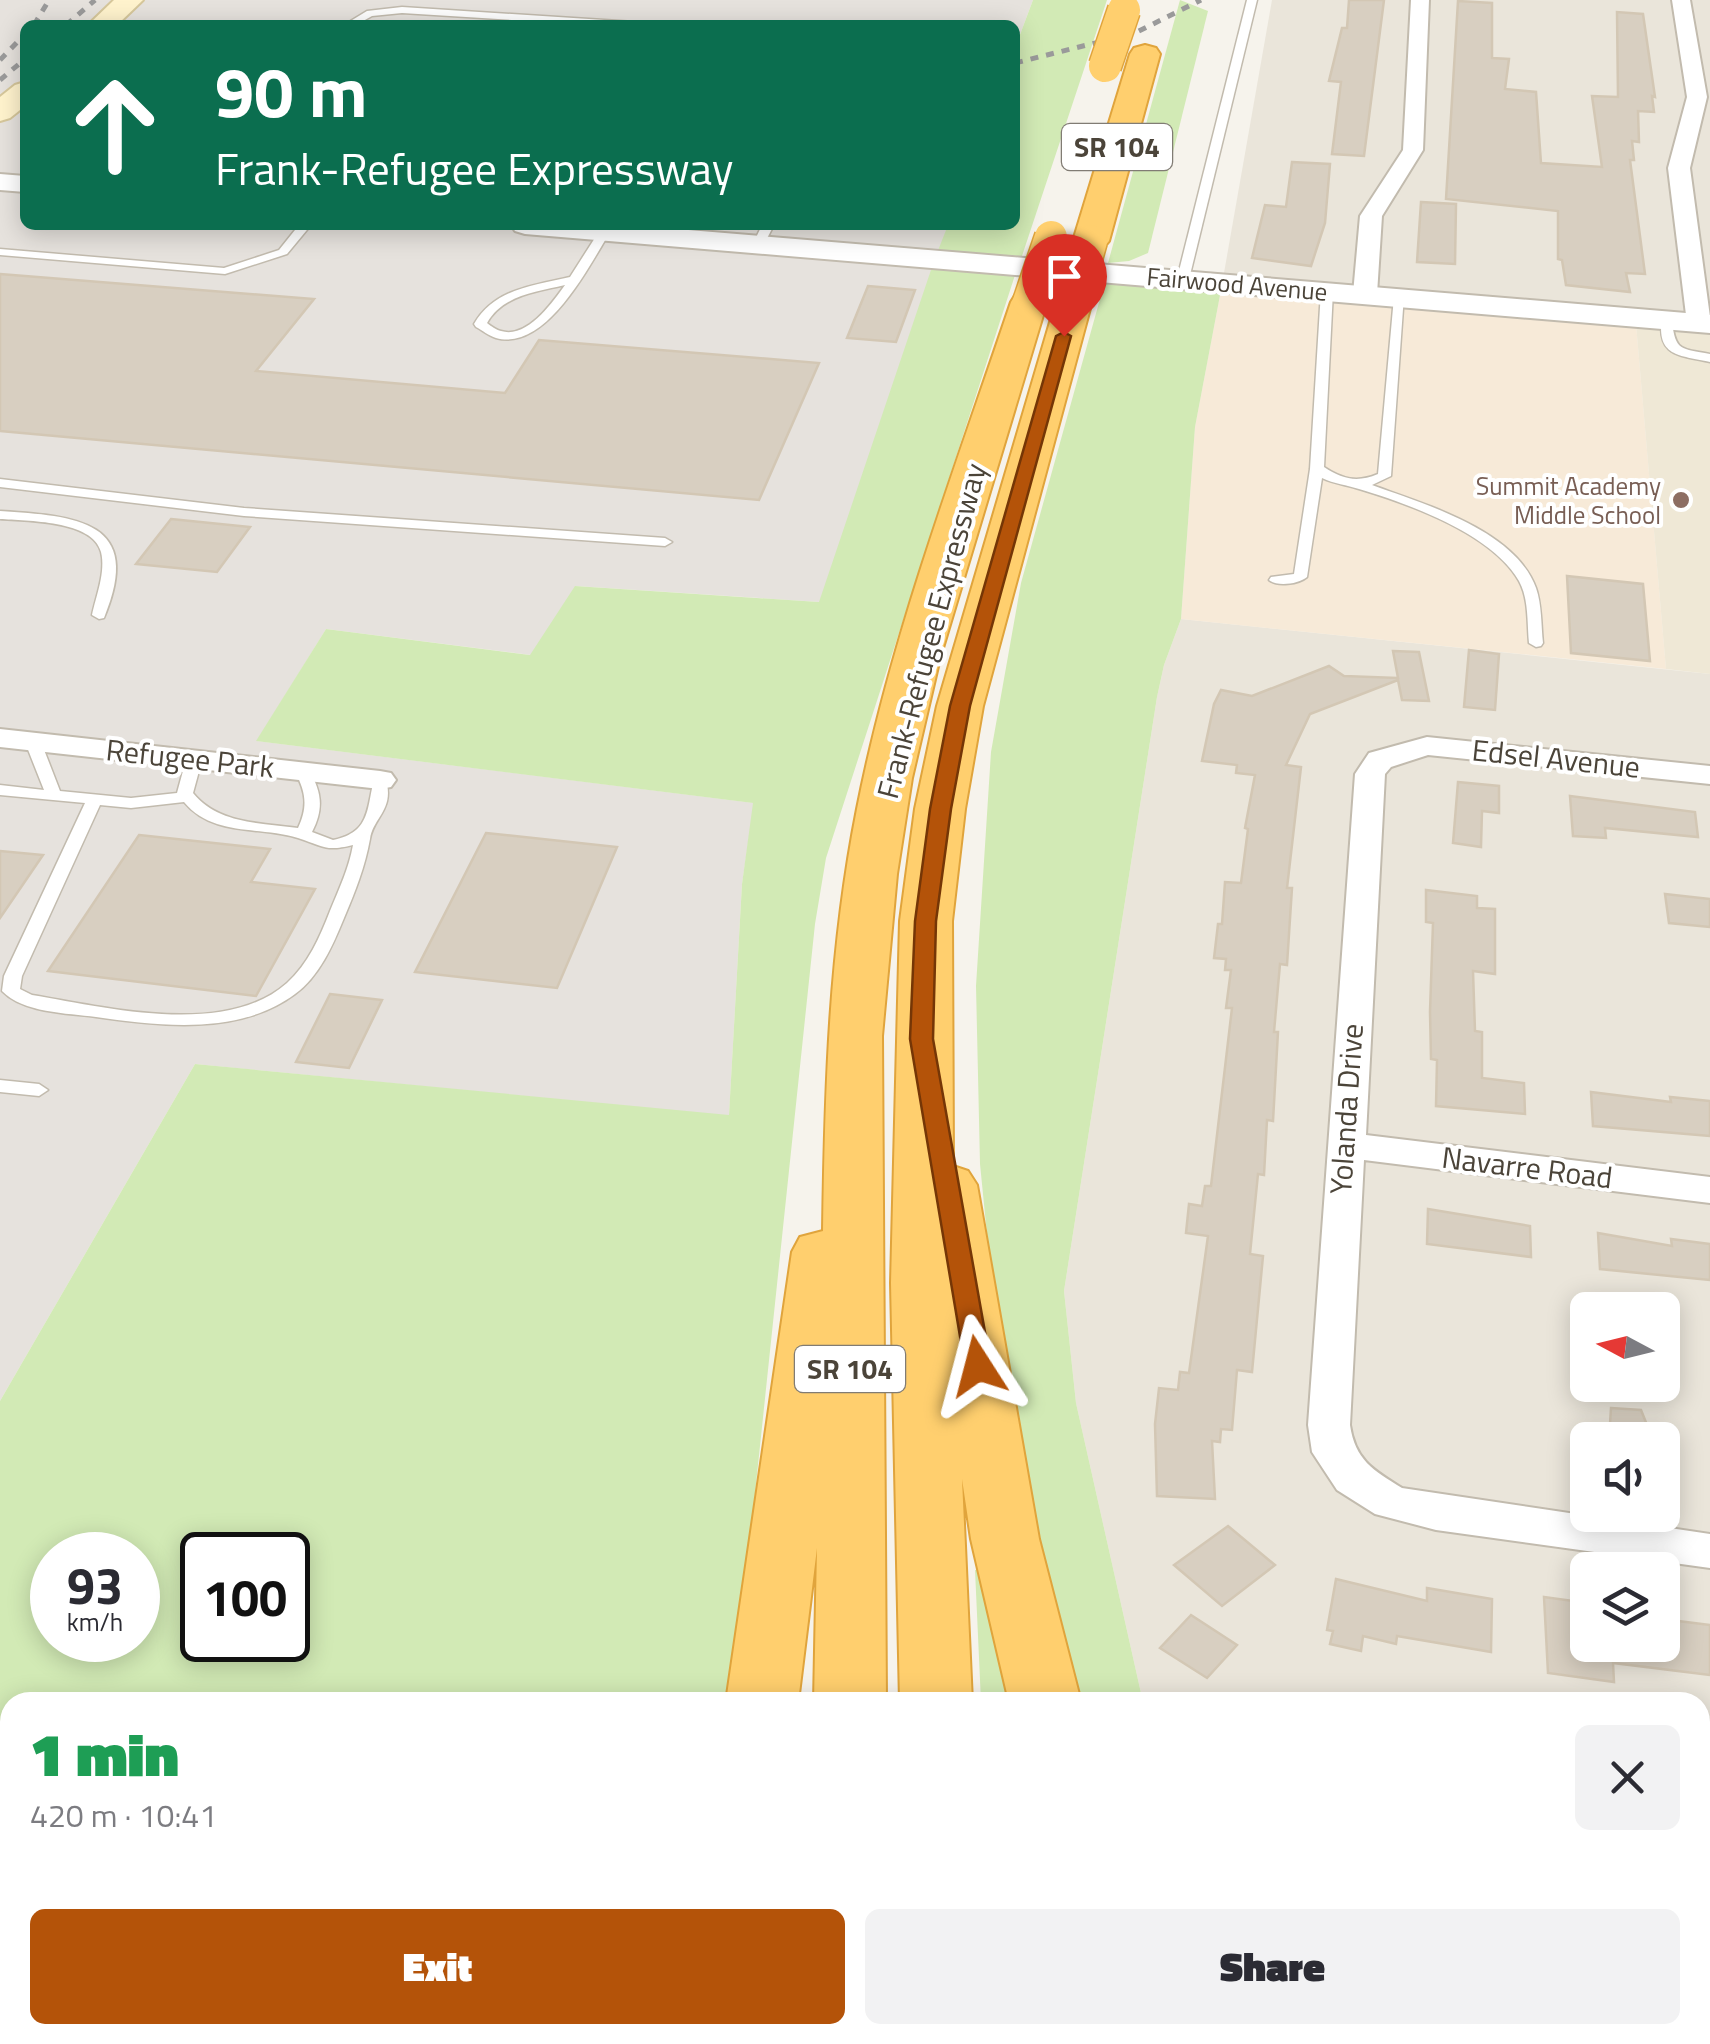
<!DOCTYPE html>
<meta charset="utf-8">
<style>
body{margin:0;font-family:"Titillium Web",sans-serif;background:#f2f2f3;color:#2b2b33;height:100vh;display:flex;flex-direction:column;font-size:38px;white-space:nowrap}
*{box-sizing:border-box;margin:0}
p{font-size:32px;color:#7c7c81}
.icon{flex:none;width:55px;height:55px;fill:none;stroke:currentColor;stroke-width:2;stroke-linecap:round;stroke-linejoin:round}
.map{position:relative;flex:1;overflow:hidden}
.sheet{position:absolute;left:0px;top:1692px;width:1710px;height:352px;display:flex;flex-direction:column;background:#fff;border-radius:30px 30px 0 0;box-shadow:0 5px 25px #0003}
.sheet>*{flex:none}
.hud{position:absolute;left:20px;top:20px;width:1000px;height:210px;border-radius:15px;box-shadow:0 5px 25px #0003;background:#0b6e4f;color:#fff;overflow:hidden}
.needle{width:65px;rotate:277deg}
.tools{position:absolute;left:1570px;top:1292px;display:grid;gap:20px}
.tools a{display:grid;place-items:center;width:110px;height:110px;border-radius:15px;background:#fff;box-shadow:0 5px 25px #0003;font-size:50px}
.speed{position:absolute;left:30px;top:1532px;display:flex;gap:20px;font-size:50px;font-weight:700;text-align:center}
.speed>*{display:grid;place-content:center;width:130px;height:130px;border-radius:50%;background:#fff;box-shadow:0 5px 25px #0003;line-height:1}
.speed small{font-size:25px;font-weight:400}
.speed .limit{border:5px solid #111;border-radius:15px;background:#fff;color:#111}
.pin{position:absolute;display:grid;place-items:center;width:85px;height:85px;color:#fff;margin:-102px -42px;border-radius:50% 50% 50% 0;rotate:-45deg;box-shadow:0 0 10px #0007}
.pin .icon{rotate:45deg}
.me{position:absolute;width:110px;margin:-55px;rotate:351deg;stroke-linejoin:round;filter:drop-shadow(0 0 8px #0008)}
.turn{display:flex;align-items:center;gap:35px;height:210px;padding:0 30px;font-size:45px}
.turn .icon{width:130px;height:130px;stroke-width:2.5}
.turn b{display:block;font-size:70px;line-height:85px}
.round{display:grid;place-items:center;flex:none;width:105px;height:105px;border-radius:15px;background:#f2f2f3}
.overview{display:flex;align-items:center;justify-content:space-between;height:170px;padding:0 30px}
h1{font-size:60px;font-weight:800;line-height:75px;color:#1e9e55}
.action{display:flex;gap:20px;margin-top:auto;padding:20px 30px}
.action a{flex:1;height:115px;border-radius:15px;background:#b45309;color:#fff;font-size:40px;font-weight:800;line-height:115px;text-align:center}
.action a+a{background:#f2f2f3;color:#2b2b33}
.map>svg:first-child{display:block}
.residential{fill:#eae5da;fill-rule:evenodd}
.commercial{fill:#f7ead8}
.industrial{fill:#e6e2dd}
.education{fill:#efe8d6}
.green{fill:#d2eab5;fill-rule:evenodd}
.building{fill:#d8cfc1;stroke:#d3c7b4;stroke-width:2.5}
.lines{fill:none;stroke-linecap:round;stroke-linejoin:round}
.service-casing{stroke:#c2bbae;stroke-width:3}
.minor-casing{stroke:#c2bbae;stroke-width:4}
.tertiary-casing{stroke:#c2bbae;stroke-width:4}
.secondary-casing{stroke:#d6c79b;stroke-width:4}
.motorway-casing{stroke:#e0a43c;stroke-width:4}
.service{fill:#fff;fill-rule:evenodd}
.minor{fill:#fff;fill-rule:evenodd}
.tertiary{fill:#fff;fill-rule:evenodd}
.secondary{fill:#fff3cd;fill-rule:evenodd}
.motorway{fill:#ffcf6e;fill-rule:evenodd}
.rail{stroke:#9a9a9a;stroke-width:5;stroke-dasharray:8 8;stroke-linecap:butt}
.motorway-bridge-casing{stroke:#e0a43c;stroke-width:35;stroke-linecap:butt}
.motorway-bridge{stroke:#ffcf6e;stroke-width:32}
.route{fill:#b45309;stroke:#753606;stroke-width:2.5}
.education-dot{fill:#8d6e63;stroke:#fff;stroke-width:4}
.labels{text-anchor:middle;stroke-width:8;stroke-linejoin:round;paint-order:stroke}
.far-street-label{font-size:25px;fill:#4b4439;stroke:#fff}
.far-education-label{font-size:25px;fill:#785e54;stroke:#fff;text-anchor:end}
.shield{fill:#fff;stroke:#817c74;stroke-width:2.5}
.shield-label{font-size:28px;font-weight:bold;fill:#4b4439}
.street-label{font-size:30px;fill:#4b4439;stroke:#fff}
</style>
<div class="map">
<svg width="1710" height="2044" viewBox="0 0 1710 2044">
<rect width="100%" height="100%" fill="#f6f3ec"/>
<g class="residential">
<polygon points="1272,0 1710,0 1710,331 1221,290"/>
<path d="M1181,619L1710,674V1837L1700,1836V1702H1143L1076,1403L1064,1291L1157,697L1164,665ZM1588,1310H1662V1385H1588ZM1588,1440H1662V1515H1588ZM1588,1570H1662V1645H1588Z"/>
</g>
<polygon class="commercial" points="1221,290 1636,324 1666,669 1181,619 1195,427"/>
<g class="industrial">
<polygon points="0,0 1033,0 1015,48 1015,25 25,25 25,225 948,225 820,602 576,586 531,655 326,629 257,741 754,803 742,884 729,1116 195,1064 0,1401"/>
<polygon points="1700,1836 1710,1837 1710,2044 1229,2044 1226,2035 1700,2035"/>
<polygon points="0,1976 10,1978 10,2035 332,2035 383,2044 0,2044"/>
</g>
<polygon class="education" points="1636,324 1710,331 1710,674 1666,669"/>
<g class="green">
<polygon points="1033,0 1107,0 1021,259 937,253 948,225 1015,225 1015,48"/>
<polygon points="1180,0 1208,11 1148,253 1129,261 1108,263"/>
<path d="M933,264L1016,272L826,858L815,924L733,1702H10V1978L0,1976V1401L195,1064L729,1115L742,884L753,803L256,741L326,629L530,655L575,586L819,602ZM52,1555H138V1640H52ZM202,1555H288V1640H202Z"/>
<polygon points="1105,281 1221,290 1195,427 1181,619 1164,665 1157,697 1064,1291 1076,1403 1143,1702 1077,1702 1008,1445 980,1164 976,986 991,752 1021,583"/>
<polygon points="987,1569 1019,1702 981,1702 975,1570"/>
<polygon points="332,2035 690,2035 688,2044 383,2044"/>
</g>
<g class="building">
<polygon points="1349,0 1384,0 1364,156 1332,154 1341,82 1329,81 1342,28 1347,28"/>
<polygon points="1458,1 1492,3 1492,58 1509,59 1505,89 1536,92 1541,163 1602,167 1592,96 1618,97 1617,12 1643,14 1655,97 1652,96 1654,112 1638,111 1639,142 1632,141 1634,160 1630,160 1645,274 1626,273 1630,292 1566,285 1562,260 1558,259 1558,211 1446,199"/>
<polygon points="1292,162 1330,164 1325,223 1311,266 1252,258 1265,205 1286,207"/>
<polygon points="1421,202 1456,204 1455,264 1417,262"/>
<polygon points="0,274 314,299 256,371 505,393 539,340 819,363 759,500 0,431"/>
<polygon points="868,286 915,290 896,342 847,338"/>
<polygon points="171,519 250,527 217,572 136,564"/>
<polygon points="1567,576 1643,584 1650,661 1571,653"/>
<polygon points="1469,650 1499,654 1495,710 1464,707"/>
<polygon points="1393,651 1419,652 1429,701 1402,700 1398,680 1310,714 1286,765 1301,767 1287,888 1292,888 1287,965 1280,964 1274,1032 1278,1032 1273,1121 1267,1120 1264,1175 1258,1174 1250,1254 1263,1256 1252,1372 1237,1370 1232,1430 1221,1429 1220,1442 1212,1441 1215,1499 1157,1496 1155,1424 1159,1388 1178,1390 1180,1372 1189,1373 1208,1236 1186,1233 1189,1204 1202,1206 1205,1186 1211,1186 1232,1008 1226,1008 1231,970 1225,970 1226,959 1214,958 1218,924 1222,924 1225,882 1241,883 1248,829 1245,828 1255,775 1236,773 1237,765 1202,761 1214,704 1221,690 1252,696 1329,666 1344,676 1398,678"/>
<polygon points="1458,782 1499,786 1499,813 1482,811 1481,847 1453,843"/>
<polygon points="1570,796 1695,812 1698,837 1605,828 1606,838 1573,836"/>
<polygon points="486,833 617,847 557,988 415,972"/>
<polygon points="139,835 270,849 251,882 315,889 256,996 48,971"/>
<polygon points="0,851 43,855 0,918"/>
<polygon points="1426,890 1477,896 1477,908 1495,909 1495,974 1473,971 1475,1031 1482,1032 1482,1078 1524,1083 1525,1114 1436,1106 1437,1060 1431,1059 1430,1012 1433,923 1426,922"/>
<polygon points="1665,894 1710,899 1710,927 1669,923"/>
<polygon points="330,994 382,1000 349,1068 296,1062"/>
<polygon points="1591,1092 1671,1102 1670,1097 1710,1101 1710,1136 1593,1126"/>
<polygon points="1428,1209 1530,1226 1531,1257 1427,1244"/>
<polygon points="1598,1233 1672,1246 1671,1239 1710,1244 1710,1280 1600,1269"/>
<polygon points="1611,1408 1641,1410 1653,1440 1609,1440"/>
<polygon points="1228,1526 1275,1565 1222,1606 1174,1565"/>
<polygon points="1336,1579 1427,1601 1427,1588 1492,1599 1491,1652 1397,1636 1396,1644 1363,1636 1361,1651 1330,1644 1333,1631 1327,1630"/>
<polygon points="1544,1597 1588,1603 1588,1645 1662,1645 1662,1619 1710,1625 1710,1675 1613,1663 1614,1682 1548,1673"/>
<polygon points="1191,1615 1237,1645 1207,1678 1160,1648"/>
</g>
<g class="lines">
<g class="service-casing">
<g id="service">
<polygon points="1247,0 1257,0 1189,279 1183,282 1177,279"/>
<polygon points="402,7 635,22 640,25 591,25 402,13 372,16 356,25 344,25 367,11"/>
<polygon points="299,225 311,225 287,254 225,274 0,255 0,249 224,268 279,250"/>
<polygon points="762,225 774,225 763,246 755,246 753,244"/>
<path d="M600,230L610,232C589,266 546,352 496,338C489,336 482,330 476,327L474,324C495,288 533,286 570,277ZM565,285C552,303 527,339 501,331C496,330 491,326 487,323C503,295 536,292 565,285Z"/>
<path d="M1327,288L1333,291L1324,467C1342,479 1357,483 1378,474L1394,297L1404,295L1391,476L1372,485C1424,504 1515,530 1536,588C1542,605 1541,625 1543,643L1541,646L1536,647L1529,643C1527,623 1529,599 1519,581C1492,534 1409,504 1359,489C1347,485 1334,484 1322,478L1307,577C1299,584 1277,587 1269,580L1271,577L1294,574L1310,469L1321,291Z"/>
<path d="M1662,317L1672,320C1675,352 1681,348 1710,354V362C1679,355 1656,357 1662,317Z"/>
<polygon points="0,479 244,508 665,538 672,542 665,546 244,516 0,487"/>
<path d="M0,511C76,516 145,520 104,618L99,619L92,615C96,596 106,572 101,552C93,520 26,521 0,519Z"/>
<path d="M33,737L41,742L60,791L131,798L177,793L186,760L194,755L202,760L193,793C218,824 261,823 298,828C308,807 306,792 295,772L298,769H308C322,791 324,809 312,832L333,840C373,832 366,805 375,777H385C396,809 373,817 370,839C365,867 355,892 344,918C333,945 319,977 295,994C239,1036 160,1026 96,1017C67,1013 23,1013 2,991L4,976L85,803L0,795V785L44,790L25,742ZM184,802C213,837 260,826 298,838C323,846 325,852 353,845C349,868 339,889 330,911C320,937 308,964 287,983C225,1038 105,1007 32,995L20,989L22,976L100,805L131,808Z"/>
<polygon points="0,1080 39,1084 48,1090 39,1096 0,1092"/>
<polygon points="1412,2035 1453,2035 1448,2044 1407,2044"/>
<polygon points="1642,2035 1675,2035 1679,2044 1646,2044"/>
</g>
</g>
<g class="minor-casing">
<g id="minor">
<polygon points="1411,0 1429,0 1423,150 1382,216 1377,294 1365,301 1353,294 1360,216 1403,150"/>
<polygon points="1672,0 1690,0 1707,97 1690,168 1710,317 1707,328 1699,330 1687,323 1668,168 1687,97"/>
<polygon points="0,729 380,771 391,773 396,780 391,787 380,789 0,747"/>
<path d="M1427,737L1710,766V784L1428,755L1391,767L1385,774L1366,1135L1710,1177V1203L1364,1160L1350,1425C1355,1460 1373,1470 1402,1488L1710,1534V1568L1436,1530L1375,1514L1337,1490L1312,1452L1308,1425L1355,774L1369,753Z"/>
</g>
</g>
<g class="tertiary-casing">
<g id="tertiary">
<polygon points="0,174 25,176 25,192 0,190"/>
<polygon points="511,225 628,225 1710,315 1710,333 525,234 515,231"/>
</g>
</g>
<g class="secondary-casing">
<g id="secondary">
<polygon points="114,0 143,0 117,25 88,25"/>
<polygon points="25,82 25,106 10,118 0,121 0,97 15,85"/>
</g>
</g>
<g class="motorway-casing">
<g id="motorway">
<polygon points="1145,45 1156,48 1160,54 1109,241 1103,248 1091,252 1079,248 1073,241 1130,54 1134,48"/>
<path d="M1029,291L1042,294L1047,302L940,658L912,778L897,874L882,1036L886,1702H814L817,1548L798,1702H726L792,1252L800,1237L823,1231C825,1088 829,950 857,809C891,636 955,469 1011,302L1016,294Z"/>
<polygon points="1073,294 1086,297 1091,305 983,706 965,809 952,921 953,1166 968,1171 977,1185 1039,1539 1081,1702 1009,1702 971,1539 962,1479 972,1702 900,1702 891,1283 900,921 915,809 937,706 1055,305 1060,297"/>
<polygon points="679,2035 759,2035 759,2044 677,2044"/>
<polygon points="811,2035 891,2035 892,2044 810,2044"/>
<polygon points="907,2035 987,2035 988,2044 906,2044"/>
<polygon points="1090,2035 1170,2035 1173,2044 1091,2044"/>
</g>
</g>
<use href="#service" class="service"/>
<use href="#minor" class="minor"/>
<use href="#tertiary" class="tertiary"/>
<use href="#secondary" class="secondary"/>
<use href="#motorway" class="motorway"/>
<g class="rail">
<polyline points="34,25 49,0"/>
<polyline points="66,25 95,0"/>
<polyline points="0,60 25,34"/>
<polyline points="1015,63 1135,33 1201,0"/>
<polyline points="0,80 25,59"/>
</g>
<g class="motorway-bridge-casing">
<g id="motorway-bridge">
<polyline points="1105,66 1124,10"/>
<polyline points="1029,302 1051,237"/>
<polyline points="1073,305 1091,241"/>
</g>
</g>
<use href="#motorway-bridge" class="motorway-bridge"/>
</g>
<polygon class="route" points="1064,332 1071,336 970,706 951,809 936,921 933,1039 991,1366 987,1372 969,1372 965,1366 910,1039 915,921 930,809 950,706 1056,336"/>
<circle class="education-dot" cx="1681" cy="500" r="10"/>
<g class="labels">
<g class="far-street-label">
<text transform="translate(1237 284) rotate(5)" y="9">Fairwood Avenue</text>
</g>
<g class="far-education-label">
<text x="1661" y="495">Summit Academy<tspan x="1661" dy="29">Middle School</tspan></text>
</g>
<g class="shield">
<rect x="1062" y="124" width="110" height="46" rx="8"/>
<rect x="795" y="1346" width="110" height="46" rx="8"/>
</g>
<g class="shield-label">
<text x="1117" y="157">SR 104</text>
<text x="850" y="1379">SR 104</text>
</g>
<g class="street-label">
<text transform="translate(932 631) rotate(-75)" y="10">Frank-Refugee Expressway</text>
<text transform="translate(190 759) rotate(6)" y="10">Refugee Park</text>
<text transform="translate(1556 759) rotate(6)" y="10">Edsel Avenue</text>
<text transform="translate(1347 1109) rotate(-86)" y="10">Yolanda Drive</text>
<text transform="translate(1527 1168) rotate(7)" y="10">Navarre Road</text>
</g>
</g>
</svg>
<div class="tools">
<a><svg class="needle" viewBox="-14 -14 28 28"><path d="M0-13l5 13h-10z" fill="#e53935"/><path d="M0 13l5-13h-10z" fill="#7c7c81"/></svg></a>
<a><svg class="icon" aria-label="sound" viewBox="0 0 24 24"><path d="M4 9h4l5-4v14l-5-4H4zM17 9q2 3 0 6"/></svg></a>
<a><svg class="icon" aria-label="layers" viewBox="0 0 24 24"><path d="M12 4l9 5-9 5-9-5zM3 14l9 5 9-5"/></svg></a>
</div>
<div class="speed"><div>93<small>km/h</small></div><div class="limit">100</div></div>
<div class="pin" style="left:1064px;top:336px;background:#d93025"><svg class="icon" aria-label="arrive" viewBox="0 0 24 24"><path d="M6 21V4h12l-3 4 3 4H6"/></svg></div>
<svg class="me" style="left:978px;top:1366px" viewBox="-20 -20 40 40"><path d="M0-17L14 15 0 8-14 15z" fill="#b45309" stroke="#fff" stroke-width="4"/></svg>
<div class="hud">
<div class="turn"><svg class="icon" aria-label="ahead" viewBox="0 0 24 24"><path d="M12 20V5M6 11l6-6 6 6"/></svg><div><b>90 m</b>Frank-Refugee Expressway</div></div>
</div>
<section class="sheet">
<div class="overview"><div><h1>1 min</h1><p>420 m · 10:41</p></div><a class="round"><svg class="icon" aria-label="close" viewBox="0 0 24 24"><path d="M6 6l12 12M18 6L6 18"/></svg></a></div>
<div class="action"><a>Exit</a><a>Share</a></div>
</section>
</div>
